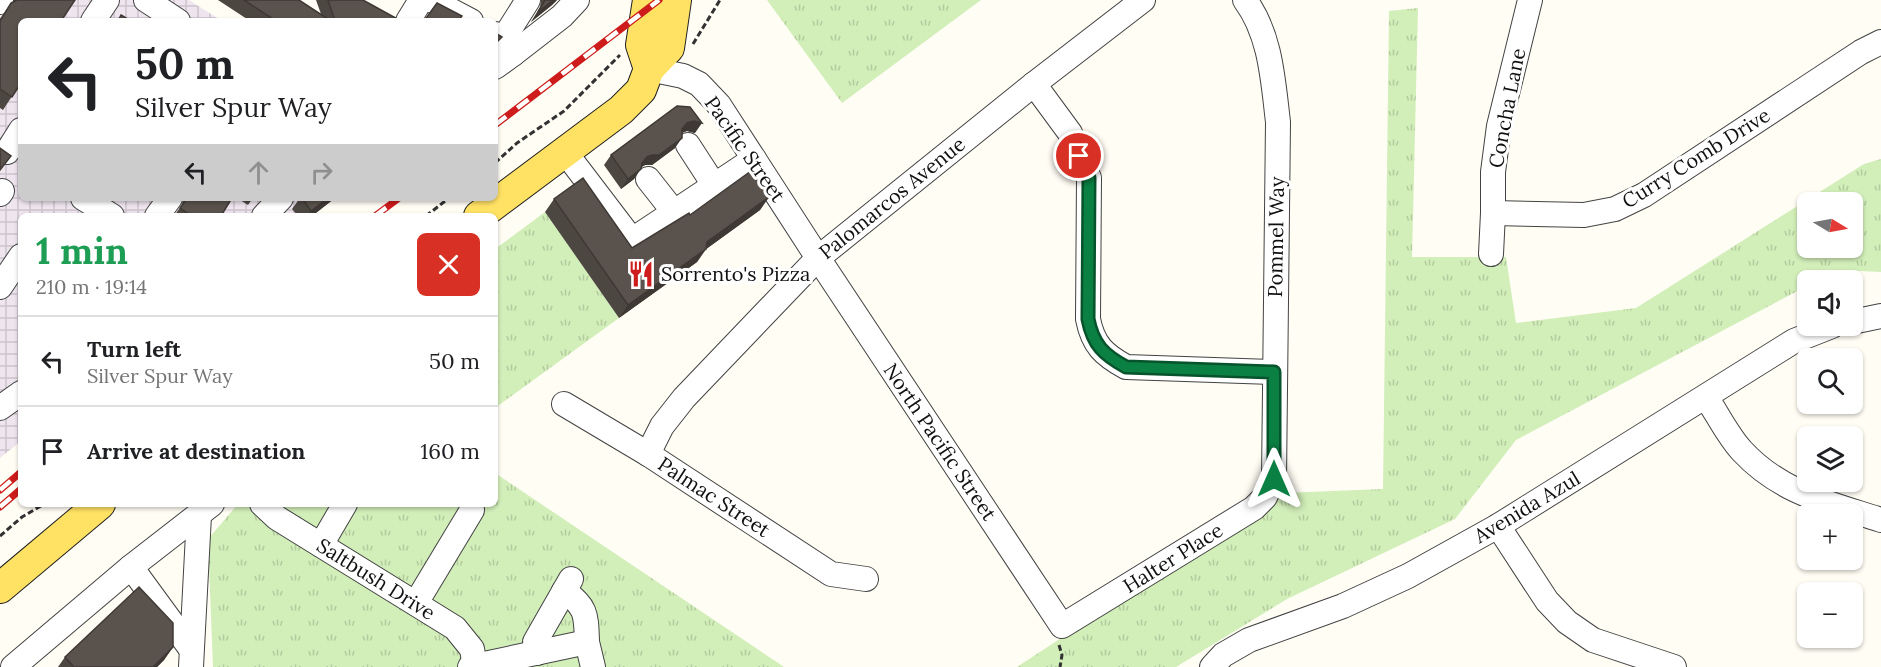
<!DOCTYPE html>
<meta charset="utf-8">
<style>
body{margin:0;font-family:Lora,serif;background:#f2f2f2;color:#202124;height:100vh;display:flex;flex-direction:column;font-size:22px;white-space:nowrap}
*{box-sizing:border-box;margin:0}
p{font-size:20px;color:#757577}
.icon{flex:none;width:33px;height:33px;fill:none;stroke:currentColor;stroke-width:2;stroke-linecap:round;stroke-linejoin:round}
.map{position:relative;flex:1;overflow:hidden}
.details{position:absolute;left:18px;top:213px;width:480px;height:294px;display:flex;flex-direction:column;background:#fff;border-radius:9px;box-shadow:0 2px 4px #0004}
.details>*{flex:none}
.guide{position:absolute;left:18px;top:18px;width:480px;height:183px;border-radius:9px;box-shadow:0 2px 4px #0004;background:#fff;color:#202124;overflow:hidden}
.needle{width:39px;rotate:100deg}
.buttons{position:absolute;left:1797px;top:192px;display:grid;gap:12px}
.buttons a{display:grid;place-items:center;width:66px;height:66px;border-radius:9px;background:#fff;box-shadow:0 2px 4px #0004;font-size:30px}
.pin{position:absolute;display:grid;place-items:center;width:51px;height:51px;color:#fff;margin:-26px;border:3px solid #fff;border-radius:50%;box-shadow:0 2px 6px #0007}
.me{position:absolute;width:66px;margin:-33px;rotate:0deg;stroke-linejoin:round;filter:drop-shadow(0 0 4px #0008)}
.turn{display:flex;align-items:center;gap:21px;height:126px;padding:0 18px;font-size:27px}
.turn .icon{width:78px;height:78px;stroke-width:2.5}
.turn b{display:block;font-size:42px;line-height:51px}
.lanes{display:flex;align-items:center;height:57px;padding:0 18px;background:#0003;justify-content:center;gap:30px;direction:ltr}
.lanes .off{opacity:.35}
.round{display:grid;place-items:center;flex:none;width:63px;height:63px;border-radius:9px;background:#f2f2f2}
.overview{display:flex;align-items:center;justify-content:space-between;height:102px;padding:0 18px}
h1{font-size:36px;font-weight:700;line-height:45px;color:#1e9e55}
ul{padding:0;list-style:none}
li{display:flex;align-items:center;gap:18px;height:90px;padding:0 18px;border-top:2px solid #e0e0e0}
li div{flex:1}
li b{display:block;font-size:22px}
li em{font-style:normal}
.map>svg:first-child{display:block}
.industrial{fill:url(#industrial-grid)}
.grass{fill:url(#grass-tufts);fill-rule:evenodd}
.lines{fill:none;stroke-linecap:round;stroke-linejoin:round}
.minor-casing{stroke:#434343;stroke-width:26}
.major-casing{stroke:#212121;stroke-width:32}
.path{stroke:#323232;stroke-width:3;stroke-dasharray:6 3;stroke-linecap:butt}
.minor{stroke:#fff;stroke-width:24}
.major{stroke:#ffe164;stroke-width:30}
.rail-casing{stroke:#cd1c1b;stroke-width:7}
.rail{stroke:#fff;stroke-width:4.5;stroke-dasharray:14;stroke-linecap:butt}
.wall{fill:#4d4741}
.shaded-wall{fill:#3f3935}
.building{fill:#5a524c;stroke:#3f3935;stroke-width:1.5}
.route-casing{stroke:#07532c;stroke-width:15}
.route{stroke:#0b8043;stroke-width:10}
.labels{text-anchor:middle;stroke-width:6;stroke-linejoin:round;paint-order:stroke}
.street-label{font-size:20px;fill:#101010;stroke:#fff}
.poi-label{font-size:20px;fill:#101010;stroke:#fff;text-anchor:start}
</style>
<div class="map">
<svg width="1881" height="667" viewBox="0 0 1881 667">
<defs>
<pattern id="industrial-grid" width="8" height="8" patternUnits="userSpaceOnUse" patternTransform="scale(1.5)"><rect width="8" height="8" fill="#efe5ef"/><path d="M0 4h8M4 0v8" fill="none" stroke="#ccc3cc"/></pattern>
<pattern id="grass-tufts" width="24" height="20" patternUnits="userSpaceOnUse" patternTransform="scale(1.5)"><rect width="24" height="20" fill="#d2eeb9"/><path d="M3 7l-1-3M5 7V3M7 7l1-3M15 17l-1-3M17 17v-4M19 17l1-3" fill="none" stroke="#b3cb9e"/></pattern>
</defs>
<rect width="100%" height="100%" fill="#fffdf4"/>
<polygon class="industrial" points="0,0 189,0 222,21 21,21 21,198 335,198 312,216 21,216 21,441 0,458"/>
<g class="grass">
<polygon points="767,0 981,0 842,103"/>
<path d="M1418,8L1412,257H1506L1516,323L1636,308L1864,164L1881,159V272L1838,270L1818,280H1808L1807,286L1516,440L1455,519L1287,599L1176,667H1017L1283,493L1383,489L1389,11ZM1808,202H1852V248H1808Z"/>
<polygon points="545,212 619,318 495,408 495,249"/>
<polygon points="495,473 784,667 213,667 208,539 238,504 495,504"/>
</g>
<g class="lines">
<g class="minor-casing">
<g id="minor">
<polyline points="146,0 178,21"/>
<polyline points="431,0 471,21"/>
<polyline points="0,2 1,0"/>
<polyline points="93,21 107,0"/>
<polyline points="408,21 421,0"/>
<polyline points="495,34 504,38 513,54 562,16 577,0"/>
<polyline points="504,38 528,0"/>
<polyline points="495,67 513,54"/>
<path d="M649,69L683,76L699,84L719,105L818,258L1062,626L1254,508L1265,497L1274,479L1278,122C1273,81 1271,35 1245,0"/>
<path d="M1034,84L1070,133L1089,178L1088,319C1093,345 1104,355 1126,367L1274,372"/>
<polyline points="688,145 714,185"/>
<polyline points="7,152 21,130"/>
<polyline points="565,152 632,240 754,159"/>
<polyline points="648,179 674,212"/>
<polyline points="0,194 2,191"/>
<polyline points="83,198 112,216"/>
<polyline points="1493,213 1584,215 1615,209 1644,195 1861,52 1881,42"/>
<polyline points="157,216 170,198"/>
<polyline points="264,216 281,198"/>
<polyline points="1491,254 1493,213 1493,172 1499,126 1530,0"/>
<polyline points="0,287 21,256"/>
<polyline points="1852,322 1881,316"/>
<path d="M1706,397C1718,415 1728,436 1742,451C1781,493 1829,503 1881,520"/>
<polyline points="564,404 648,454 831,574 866,579"/>
<polyline points="0,408 21,393"/>
<polyline points="648,454 662,426 684,398 818,258 1034,84 1143,0"/>
<polyline points="262,504 277,518 455,628 472,649 475,667"/>
<polyline points="1498,526 1547,601 1567,622 1593,640 1674,667"/>
<polyline points="321,545 345,504"/>
<polyline points="131,567 191,649"/>
<path d="M564,591C587,607 586,615 587,642"/>
<polyline points="416,603 472,510"/>
<polyline points="537,653 535,642 571,579"/>
<polyline points="13,667 131,567 212,504"/>
<polyline points="191,667 199,515"/>
<polyline points="470,667 587,642 593,667"/>
<polyline points="1212,667 1223,655 1249,640 1343,606 1408,576 1498,526 1794,341 1832,326"/>
</g>
</g>
<g class="major-casing">
<g id="major">
<polyline points="648,0 641,45 649,69"/>
<polyline points="479,216 621,110 641,90 649,69 669,48 676,0"/>
<polyline points="0,588 100,504"/>
</g>
</g>
<g class="path">
<polyline points="693,44 720,0"/>
<polyline points="495,163 517,143 564,111 620,55"/>
<polyline points="426,216 449,198"/>
<polyline points="0,536 22,517 44,504"/>
<polyline points="1059,645 1062,655 1060,667"/>
</g>
<use href="#minor" class="minor"/>
<use href="#major" class="major"/>
<g class="rail-casing">
<g id="rail">
<polyline points="495,125 659,0"/>
<polyline points="375,216 399,198"/>
<polyline points="0,490 21,472"/>
<polyline points="0,507 21,489"/>
</g>
</g>
<use href="#rail" class="rail"/>
</g>
<g class="wall">
<polygon points="14,0 75,0 3,110 0,108 0,19 11,3 14,2"/>
<polygon points="218,0 299,0 321,14 316,0 363,0 401,21 250,21"/>
<polygon points="541,0 557,0 552,5 531,22 540,7"/>
<polygon points="677,106 695,133 687,131 682,133 675,148 652,165 645,165 641,167 634,179 621,189 604,165 611,155"/>
<polygon points="769,197 760,210 706,249 697,262 619,318 545,212 554,199 632,248 690,215"/>
<polygon points="183,198 232,198 221,216 174,216 182,205"/>
<polygon points="237,198 253,198 248,205"/>
<polygon points="300,198 335,198 312,216 298,216 292,209"/>
<polygon points="173,647 164,660 157,667 58,667 65,657"/>
</g>
<g class="shaded-wall">
<polygon points="553,0 557,0 552,5 531,22 538,12"/>
<polygon points="694,121 702,123 695,133 687,131 680,133 675,139 687,123"/>
<polygon points="682,138 675,148 652,165 645,165 640,168 635,173 647,157"/>
<polygon points="641,169 634,179 621,189 628,179"/>
<polygon points="769,197 760,210 698,255 707,242"/>
<polygon points="328,198 335,198 312,216 307,216 311,211"/>
<polygon points="706,249 697,262 619,318 628,305"/>
<polygon points="173,647 164,660 157,667 153,667"/>
</g>
<g class="building">
<polygon points="17,0 75,0 61,21 21,21 21,83 12,97 0,89 0,21 11,3"/>
<polygon points="244,0 299,0 331,21 276,21"/>
<polygon points="328,0 363,0 401,21 335,21"/>
<polygon points="545,0 553,0 538,12"/>
<polygon points="437,3 462,16 458,21 424,21"/>
<polygon points="121,15 131,21 118,21"/>
<polygon points="495,33 502,37 495,44"/>
<polygon points="677,106 690,107 702,123 694,121 687,123 682,129 682,138 659,155 652,155 647,157 642,163 641,169 628,179 611,155"/>
<polygon points="0,148 11,156 0,170"/>
<polygon points="751,171 769,197 707,242 706,249 628,305 554,199 583,178 632,248 689,213 690,215"/>
<polygon points="187,198 232,198 221,216 192,216 180,208"/>
<polygon points="302,198 328,198 311,211"/>
<polygon points="139,587 173,623 173,647 153,667 74,667 65,657"/>
</g>
<g class="lines">
<g class="route-casing">
<path id="route" d="M1079,156L1089,178L1088,319C1093,345 1104,355 1126,367L1274,372V479"/>
</g>
<use href="#route" class="route"/>
</g>
<defs>
<g id="restaurant-bare" transform="scale(2.07)"><path d="M-5-6h1v4h1v-4h1v4h1v-4h1v5L-1.5 .5V6h-2V.5L-5-1ZM5-6V6H3V1.5H1.5Q1.5-4 5-6Z" fill="#cd1c1b" stroke="#fff" stroke-width="2.5" paint-order="stroke"/></g>
</defs>
<g fill-rule="evenodd">
<use href="#restaurant-bare" x="641" y="274"/>
</g>
<g class="labels">
<g class="street-label">
<text transform="translate(1507 108) rotate(-79)" y="7">Concha Lane</text>
<text transform="translate(745 149) rotate(55)" y="7">Pacific Street</text>
<text transform="translate(1696 158) rotate(-32)" y="7">Curry Comb Drive</text>
<text transform="translate(892 198) rotate(-39)" y="7">Palomarcos Avenue</text>
<text transform="translate(1276 237) rotate(-89)" y="7">Pommel Way</text>
<text transform="translate(940 442) rotate(56)" y="7">North Pacific Street</text>
<text transform="translate(714 497) rotate(33)" y="7">Palmac Street</text>
<text transform="translate(1527 507) rotate(-31)" y="7">Avenida Azul</text>
<text transform="translate(1173 558) rotate(-32)" y="7">Halter Place</text>
<text transform="translate(376 579) rotate(32)" y="7">Saltbush Drive</text>
</g>
<g class="poi-label">
<text x="661" y="281">Sorrento's Pizza</text>
</g>
</g>
</svg>
<div class="buttons">
<a><svg class="needle" viewBox="-14 -14 28 28"><path d="M0-13l5 13h-10z" fill="#e53935"/><path d="M0 13l5-13h-10z" fill="#757577"/></svg></a>
<a><svg class="icon" aria-label="sound" viewBox="0 0 24 24"><path d="M4 9h4l5-4v14l-5-4H4zM17 9q2 3 0 6"/></svg></a>
<a><svg class="icon" aria-label="search" viewBox="0 0 24 24"><circle cx="10" cy="10" r="6"/><path d="M15 15l6 6"/></svg></a>
<a><svg class="icon" aria-label="layers" viewBox="0 0 24 24"><path d="M12 4l9 5-9 5-9-5zM3 14l9 5 9-5"/></svg></a>
<a>+</a>
<a>−</a>
</div>
<div class="pin" style="left:1079px;top:156px;background:#d93025"><svg class="icon" aria-label="arrive" viewBox="0 0 24 24"><path d="M6 21V4h12l-3 4 3 4H6"/></svg></div>
<svg class="me" style="left:1274px;top:479px" viewBox="-20 -20 40 40"><path d="M0-17L14 15 0 8-14 15z" fill="#0b8043" stroke="#fff" stroke-width="4"/></svg>
<div class="guide">
<div class="turn"><svg class="icon" aria-label="left" viewBox="0 0 24 24"><path d="M17 20v-9H6M10 6l-5 5 5 5"/></svg><div><b>50 m</b>Silver Spur Way</div></div>
<div class="lanes"><svg class="icon" aria-label="left" viewBox="0 0 24 24"><path d="M17 20v-9H6M10 6l-5 5 5 5"/></svg><svg class="icon off" aria-label="ahead" viewBox="0 0 24 24"><path d="M12 20V5M6 11l6-6 6 6"/></svg><svg class="icon off" aria-label="right" viewBox="0 0 24 24"><path d="M7 20v-9h11M14 6l5 5-5 5"/></svg></div>
</div>
<section class="details">
<div class="overview"><div><h1>1 min</h1><p>210 m · 19:14</p></div><a class="round" style="background:#d93025;color:#fff"><svg class="icon" aria-label="close" viewBox="0 0 24 24"><path d="M6 6l12 12M18 6L6 18"/></svg></a></div>
<ul>
<li><svg class="icon" aria-label="left" viewBox="0 0 24 24"><path d="M17 20v-9H6M10 6l-5 5 5 5"/></svg><div><b>Turn left</b><p>Silver Spur Way</p></div><em>50 m</em></li>
<li><svg class="icon" aria-label="arrive" viewBox="0 0 24 24"><path d="M6 21V4h12l-3 4 3 4H6"/></svg><div><b>Arrive at destination</b></div><em>160 m</em></li>
</ul>
</section>
</div>
